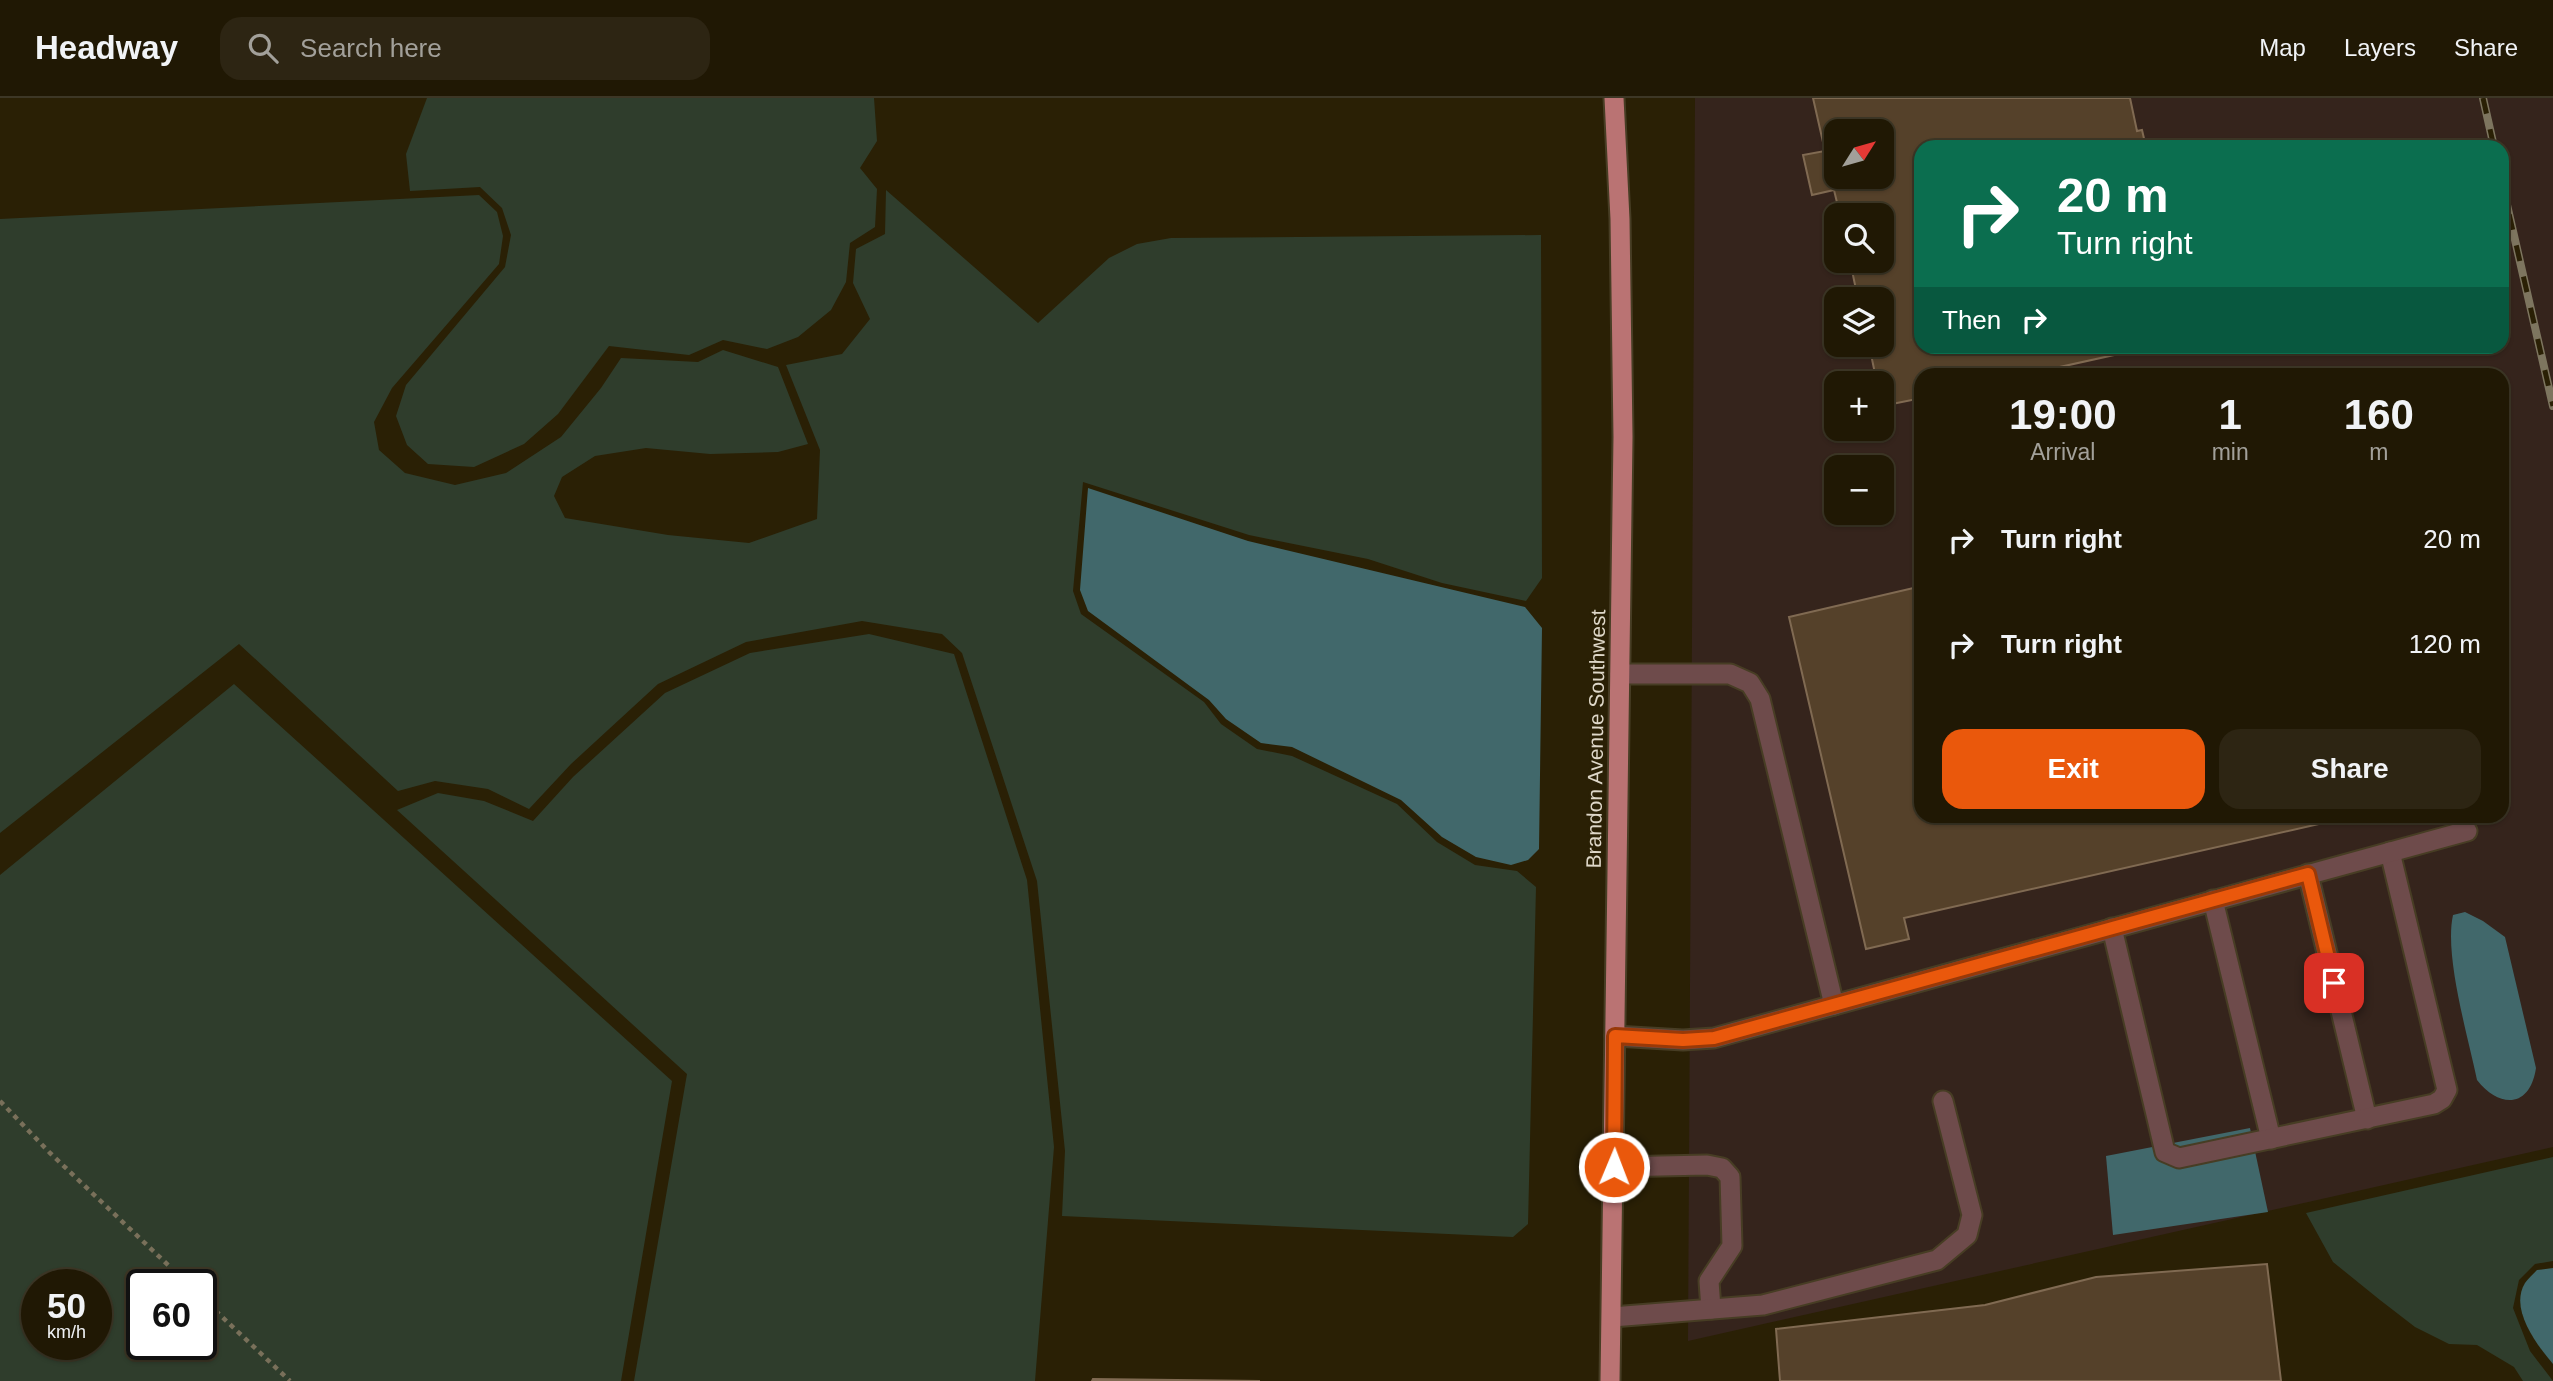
<!DOCTYPE html>
<meta charset="utf-8">
<style>
body{margin:0;font-family:Helvetica,sans-serif;background:#2d2513;color:#f1f3f6;height:100vh;display:flex;flex-direction:column;font-size:26px;white-space:nowrap}
*{box-sizing:border-box;margin:0}
p{font-size:23px;color:#a2a09a}
.icon{flex:none;width:38px;height:38px;fill:none;stroke:currentColor;stroke-width:2;stroke-linecap:round;stroke-linejoin:round}
.map{position:relative;flex:1;overflow:hidden}
.side{position:absolute;left:1914px;top:270px;width:595px;height:455px;display:flex;flex-direction:column;background:#201804;border-radius:21px;box-shadow:0 2px 5px #0004,0 0 0 2px #3d3726}
.side>*{flex:none}
.top-card{position:absolute;left:1914px;top:42px;width:595px;height:214px;border-radius:21px;box-shadow:0 2px 5px #0004,0 0 0 2px #3d3726;background:#0b6e4f;color:#fff;overflow:hidden}
.needle{width:46px;rotate:53deg}
.buttons{position:absolute;left:1824px;top:21px;display:grid;gap:14px}
.buttons a{display:grid;place-items:center;width:70px;height:70px;border-radius:14px;background:#201804;box-shadow:0 2px 5px #0004,0 0 0 2px #3d3726;font-size:35px}
.speed{position:absolute;left:21px;top:1171px;display:flex;gap:14px;font-size:35px;font-weight:700;text-align:center}
.speed>*{display:grid;place-content:center;width:91px;height:91px;border-radius:50%;background:#201804;box-shadow:0 2px 5px #0004,0 0 0 2px #3d3726;line-height:1}
.speed small{font-size:18px;font-weight:400}
.speed .limit{border:4px solid #111;border-radius:10px;background:#fff;color:#111}
.pin{position:absolute;display:grid;place-items:center;width:60px;height:60px;color:#fff;margin:-30px;border-radius:14px;box-shadow:0 4px 10px #0006}
.me{position:absolute;width:77px;margin:-38px;rotate:1deg;stroke-linejoin:round;filter:drop-shadow(0 0 5px #0008)}
.turn{display:flex;align-items:center;gap:24px;height:147px;padding:0 28px;font-size:32px}
.turn .icon{width:91px;height:91px;stroke-width:2.5}
.turn b{display:block;font-size:49px;line-height:60px}
.then{display:flex;align-items:center;height:66px;padding:0 28px;background:#0003;gap:14px;font-size:26px}
.eta{display:flex;justify-content:space-evenly;align-items:center;height:119px;text-align:center}
.eta b{font-size:42px;font-weight:600;line-height:49px}
.cta{display:flex;gap:14px;margin-top:auto;padding:14px 28px}
.cta a{flex:1;height:80px;border-radius:21px;background:#ea580c;color:#fff;font-size:28px;font-weight:600;line-height:80px;text-align:center}
.cta a+a{background:#2d2513;color:#f1f3f6}
ul{padding:0;list-style:none}
li{display:flex;align-items:center;gap:21px;height:105px;padding:0 28px}
li div{flex:1}
li b{display:block;font-size:26px}
li em{font-style:normal}
header{display:flex;align-items:center;gap:42px;box-sizing:border-box;height:98px;padding:0 35px;background:#201804;border-bottom:2px solid #3d3726}
header strong{font-size:33px}
nav{display:flex;gap:38px;margin-inline-start:auto;font-size:24px}
.search{width:490px;height:63px;background:#2d2513;display:flex;align-items:center;gap:18px;box-sizing:border-box;padding:0 24px;border-radius:21px;color:#a2a09a;font-size:26px}
.map>svg:first-child{display:block}
.industrial{fill:#35241c;fill-rule:evenodd}
.green{fill:#2f3d2c;fill-rule:evenodd}
.water{fill:#41686b}
.building{fill:#55412a;stroke:#806a52;stroke-width:2;fill-rule:evenodd}
.lines{fill:none;stroke-linecap:round;stroke-linejoin:round}
.service-casing{stroke:#473d24;stroke-width:23}
.primary-casing{stroke:#473d24;stroke-width:23}
.path{stroke:#79705a;stroke-width:4.5;stroke-dasharray:5 5;stroke-linecap:butt}
.service{stroke:#6e4b4b;stroke-width:19}
.primary{stroke:#ba7373;stroke-width:19}
.rail-casing{stroke:#7d755f;stroke-width:8}
.rail{stroke:#2a2005;stroke-width:5;stroke-dasharray:16;stroke-linecap:butt}
.route-casing{stroke:#983908;stroke-width:18}
.route{stroke:#ea580c;stroke-width:12}
.labels{text-anchor:middle;stroke-width:5;stroke-linejoin:round;paint-order:stroke}
.street-label{font-size:21px;fill:#ded7c8;stroke:#2a2005}
</style>
<header>
<strong>Headway</strong>
<div class="search"><svg class="icon" aria-label="search" viewBox="0 0 24 24"><circle cx="10" cy="10" r="6"/><path d="M15 15l6 6"/></svg>Search here</div>
<nav><a>Map</a><a>Layers</a><a>Share</a></nav>
</header>
<div class="map">
<svg width="2553" height="1283" viewBox="0 0 2553 1283">
<rect width="100%" height="100%" fill="#2a2005"/>
<path class="industrial" d="M1695,0H2553V1049L1688,1243ZM1836,33H1881V79H1836ZM1922,49H2502V248H1922ZM1836,117H1881V163H1836ZM1836,201H1881V247H1836ZM1922,276H2502V718H1922ZM1836,285H1881V331H1836ZM1836,369H1881V415H1836Z"/>
<g class="green">
<polygon points="427,0 874,0 877,43 860,70 877,91 875,129 850,145 846,184 831,212 798,239 767,251 723,242 689,257 609,248 558,316 524,346 474,369 428,366 407,347 396,318 406,287 505,169 511,137 502,110 480,89 410,93 406,56"/>
<polygon points="886,92 1038,225 1109,160 1137,146 1171,140 1541,137 1542,480 1526,503 1442,485 1368,461 1249,437 1083,384 1073,493 1081,516 1204,604 1221,626 1257,651 1292,658 1397,706 1437,744 1475,767 1517,773 1536,789 1528,1126 1513,1139 1062,1118 1065,1053 1037,783 962,555 942,536 862,523 746,544 658,586 571,666 529,711 488,691 435,683 398,693 239,546 0,735 0,121 479,97 497,114 503,138 499,166 392,290 374,324 379,352 405,375 455,387 506,375 561,339 601,290 621,260 698,264 723,252 778,269 808,346 778,354 710,356 646,350 595,358 562,379 554,398 565,420 668,437 749,445 817,421 820,352 786,267 842,256 870,221 853,185 856,151 885,136"/>
<polygon points="869,536 954,556 1027,782 1054,1049 1035,1283 634,1283 687,976 397,712 438,695 484,703 533,723 573,679 665,595 750,555"/>
<path d="M234,586L672,983L621,1283H0V777ZM37,1186H96V1246H37ZM142,1186H201V1246H142Z"/>
<polygon points="2553,1059 2553,1163 2535,1166 2519,1182 2513,1210 2530,1253 2553,1283 2523,1283 2514,1269 2477,1247 2449,1246 2415,1229 2380,1202 2333,1164 2306,1115"/>
</g>
<g class="water">
<polygon points="1088,390 1248,443 1525,509 1542,530 1539,751 1528,762 1511,767 1476,759 1442,739 1401,702 1292,649 1261,645 1226,621 1209,602 1088,513 1080,492"/>
<path d="M2465,814L2483,823L2505,839L2536,970C2530,1010 2500,1011 2477,982C2468,938 2444,858 2453,817Z"/>
<polygon points="2250,1030 2268,1114 2113,1137 2106,1058"/>
<path d="M2553,1170V1266C2537,1247 2509,1211 2525,1185C2528,1181 2533,1176 2537,1172Z"/>
</g>
<g class="building">
<path d="M1813,0H2130L2137,33L2142,32L2146,49H1922V248H2155L2028,276H1922V300L1882,308L1881,285H1877L1869,247H1881V201H1858L1850,163H1881V117H1840L1834,92L1812,97L1803,57L1825,53ZM1836,33H1881V79H1836Z"/>
<polygon points="1922,488 1922,718 2354,718 1904,820 1909,841 1866,851 1789,519"/>
<polygon points="2267,1166 2281,1283 1780,1283 1776,1231 1985,1207 2096,1179"/>
<polygon points="1093,1281 1260,1283 1092,1283"/>
</g>
<g class="lines">
<g class="service-casing">
<g id="service">
<polyline points="1620,576 1730,576 1750,585 1760,601 1834,907"/>
<polyline points="2308,776 2367,1021"/>
<polyline points="2213,802 2271,1041"/>
<polyline points="2112,830 2165,1054 2179,1060 2434,1006 2442,1001 2447,992 2390,754"/>
<polyline points="1615,938 1683,942 1714,940 2467,733"/>
<polyline points="1614,1069 1707,1067 1722,1070 1730,1079 1732,1148 1709,1183 1711,1211"/>
<polyline points="1612,1219 1763,1207 1937,1162 1967,1137 1972,1117 1943,1003"/>
</g>
</g>
<g class="primary-casing">
<polyline id="primary" points="1610,1283 1623,339 1620,121 1614,0"/>
</g>
<g class="path">
<polyline points="0,1003 50,1055 188,1186"/>
<polyline points="201,1199 290,1283"/>
</g>
<use href="#service" class="service"/>
<use href="#primary" class="primary"/>
<g class="rail-casing">
<g id="rail">
<polyline points="2483,0 2494,49"/>
<polyline points="2502,85 2553,308"/>
</g>
</g>
<use href="#rail" class="rail"/>
</g>
<g class="lines">
<g class="route-casing">
<polyline id="route" points="1614,1069 1615,938 1683,942 1714,940 2308,776 2334,885"/>
</g>
<use href="#route" class="route"/>
</g>
<g class="labels">
<g class="street-label">
<text transform="translate(1596 641) rotate(-89)" y="7">Brandon Avenue Southwest</text>
</g>
</g>
</svg>
<div class="buttons">
<a><svg class="needle" viewBox="-14 -14 28 28"><path d="M0-13l5 13h-10z" fill="#e53935"/><path d="M0 13l5-13h-10z" fill="#a2a09a"/></svg></a>
<a><svg class="icon" aria-label="search" viewBox="0 0 24 24"><circle cx="10" cy="10" r="6"/><path d="M15 15l6 6"/></svg></a>
<a><svg class="icon" aria-label="layers" viewBox="0 0 24 24"><path d="M12 4l9 5-9 5-9-5zM3 14l9 5 9-5"/></svg></a>
<a>+</a>
<a>−</a>
</div>
<div class="speed"><div>50<small>km/h</small></div><div class="limit">60</div></div>
<div class="pin" style="left:2334px;top:885px;background:#d93025"><svg class="icon" aria-label="arrive" viewBox="0 0 24 24"><path d="M6 21V4h12l-3 4 3 4H6"/></svg></div>
<svg class="me" style="left:1614px;top:1069px" viewBox="-20 -20 40 40"><circle r="17" fill="#ea580c" stroke="#fff" stroke-width="3"/><path d="M0-11L8 9 0 5-8 9z" fill="#fff"/></svg>
<div class="top-card">
<div class="turn"><svg class="icon" aria-label="right" viewBox="0 0 24 24"><path d="M7 20v-9h11M14 6l5 5-5 5"/></svg><div><b>20 m</b>Turn right</div></div>
<div class="then">Then<svg class="icon" aria-label="right" viewBox="0 0 24 24"><path d="M7 20v-9h11M14 6l5 5-5 5"/></svg></div>
</div>
<section class="side">
<div class="eta">
<div><b>19:00</b><p>Arrival</p></div>
<div><b>1</b><p>min</p></div>
<div><b>160</b><p>m</p></div>
</div>
<ul>
<li><svg class="icon" aria-label="right" viewBox="0 0 24 24"><path d="M7 20v-9h11M14 6l5 5-5 5"/></svg><div><b>Turn right</b></div><em>20 m</em></li>
<li><svg class="icon" aria-label="right" viewBox="0 0 24 24"><path d="M7 20v-9h11M14 6l5 5-5 5"/></svg><div><b>Turn right</b></div><em>120 m</em></li>
</ul>
<div class="cta"><a>Exit</a><a>Share</a></div>
</section>
</div>
